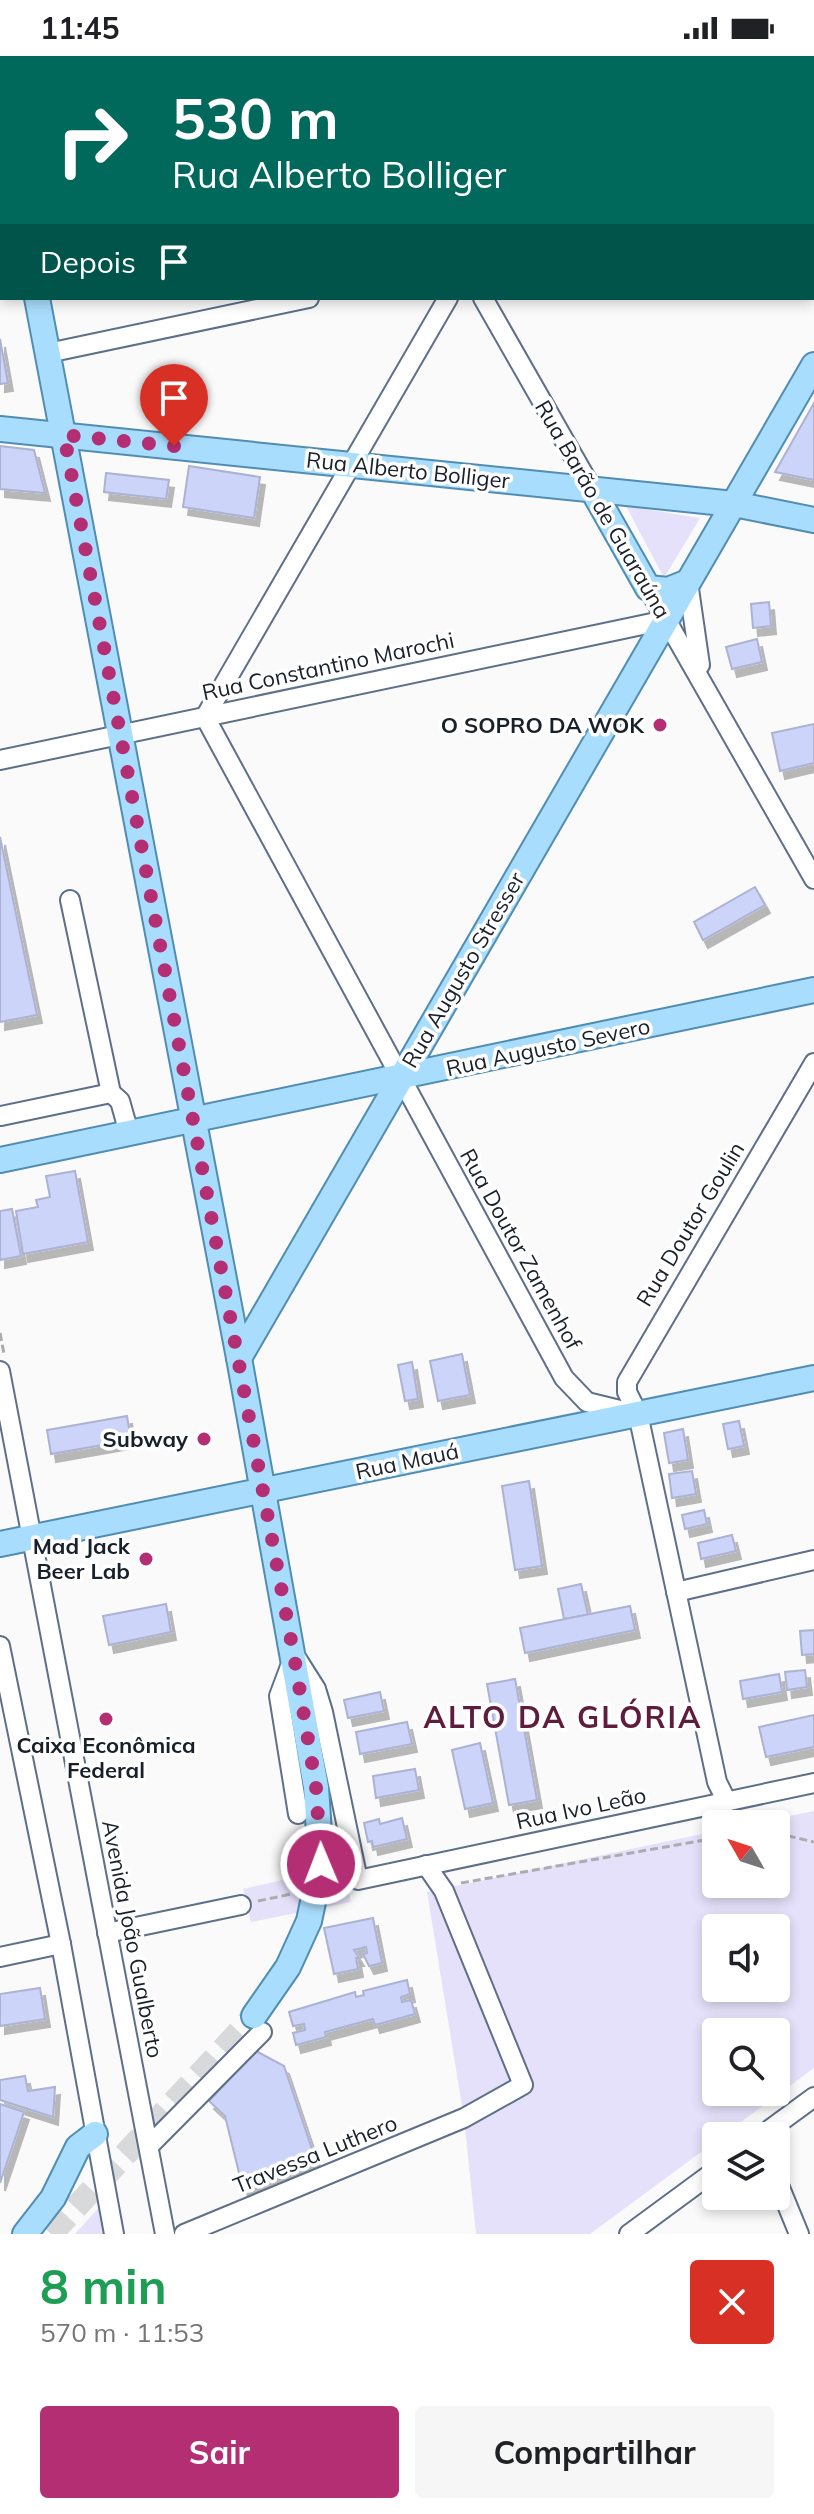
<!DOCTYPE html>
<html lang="pt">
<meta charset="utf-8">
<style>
body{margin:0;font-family:Mulish,sans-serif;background:#f6f6f6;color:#202124;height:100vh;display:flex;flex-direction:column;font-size:30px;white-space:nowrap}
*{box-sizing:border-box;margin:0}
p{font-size:26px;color:#757577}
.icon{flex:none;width:44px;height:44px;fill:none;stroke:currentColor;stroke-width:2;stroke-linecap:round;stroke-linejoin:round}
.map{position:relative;height:2178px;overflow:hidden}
.sheet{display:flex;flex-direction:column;background:#fff;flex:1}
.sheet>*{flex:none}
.top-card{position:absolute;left:0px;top:0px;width:814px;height:244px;box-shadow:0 4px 12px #0003;background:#00695c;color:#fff;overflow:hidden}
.needle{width:52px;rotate:309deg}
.controls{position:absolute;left:702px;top:1754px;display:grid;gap:16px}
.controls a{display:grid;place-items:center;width:88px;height:88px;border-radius:8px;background:#fff;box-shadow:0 4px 12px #0003;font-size:40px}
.pin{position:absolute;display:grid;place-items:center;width:68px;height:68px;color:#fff;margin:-82px -34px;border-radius:50% 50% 50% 0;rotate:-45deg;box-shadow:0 0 8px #0007}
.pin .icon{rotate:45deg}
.me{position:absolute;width:88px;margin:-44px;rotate:359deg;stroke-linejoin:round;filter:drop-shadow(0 0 6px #0008)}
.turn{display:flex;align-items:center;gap:28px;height:168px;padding:0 40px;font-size:36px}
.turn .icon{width:104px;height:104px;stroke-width:2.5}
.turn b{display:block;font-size:56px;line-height:68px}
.then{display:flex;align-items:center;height:76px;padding:0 40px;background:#0003;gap:16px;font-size:30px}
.round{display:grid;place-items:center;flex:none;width:84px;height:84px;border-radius:8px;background:#f6f6f6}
.headline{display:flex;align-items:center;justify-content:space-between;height:136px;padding:0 40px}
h1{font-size:48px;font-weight:700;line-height:60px;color:#1e9e55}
.button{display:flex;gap:16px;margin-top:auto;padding:16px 40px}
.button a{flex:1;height:92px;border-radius:8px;background:#b42e73;color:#fff;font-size:32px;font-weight:700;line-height:92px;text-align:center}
.button a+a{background:#f6f6f6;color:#202124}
.status{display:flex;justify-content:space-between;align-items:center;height:56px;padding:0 40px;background:#fff;direction:ltr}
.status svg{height:22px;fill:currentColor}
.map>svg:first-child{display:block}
.green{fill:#e6e1fa;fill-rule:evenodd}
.building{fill:#ccd4f9;stroke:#acb2d2;stroke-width:2;filter:url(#shadow)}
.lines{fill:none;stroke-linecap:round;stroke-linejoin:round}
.major-tunnel{stroke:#d8d9db;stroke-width:24;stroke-dasharray:24 12;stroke-linecap:butt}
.minor-casing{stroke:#5d6f89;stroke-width:22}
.major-casing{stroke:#518db2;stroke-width:28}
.path{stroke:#aaadb0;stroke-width:3;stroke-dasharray:8 4;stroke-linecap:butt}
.minor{stroke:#fff;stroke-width:18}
.major{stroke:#a9ddfd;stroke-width:24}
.path-bridge{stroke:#aaadb0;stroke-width:3;stroke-dasharray:8 4;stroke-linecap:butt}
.route{stroke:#b42e73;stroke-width:14;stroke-dasharray:0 25.2}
.poi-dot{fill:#b42e73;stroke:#fff;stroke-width:3}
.labels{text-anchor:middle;stroke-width:7;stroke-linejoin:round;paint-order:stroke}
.street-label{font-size:22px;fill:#18202a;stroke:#fff}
.poi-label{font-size:22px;font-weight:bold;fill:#18202a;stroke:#fff;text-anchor:end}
.district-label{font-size:30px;font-weight:bold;letter-spacing:2px;fill:#5e1d3c;stroke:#fff}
</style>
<div class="status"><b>11:45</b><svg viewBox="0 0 49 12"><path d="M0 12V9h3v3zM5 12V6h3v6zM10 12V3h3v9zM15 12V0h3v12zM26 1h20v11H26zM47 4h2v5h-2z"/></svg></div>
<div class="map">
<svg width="814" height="2178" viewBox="0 0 814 2178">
<defs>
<filter id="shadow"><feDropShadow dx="5" dy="8" stdDeviation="0" flood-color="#0004"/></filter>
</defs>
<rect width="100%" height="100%" fill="#fafafa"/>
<g class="green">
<polygon points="626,450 700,462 664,522"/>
<path d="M814,1755V2012L722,2080H716V2085L590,2178H476L464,2062L427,1836L716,1775V1828H776V1768H749ZM716,1872H776V1932H716ZM716,1976H776V2036H716Z"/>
<polygon points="343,1810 351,1846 251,1866 243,1833"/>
<polygon points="103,2147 108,2178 75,2178"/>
</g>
<g class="building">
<polygon points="743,0 799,0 740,2"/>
<polygon points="0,283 8,327 0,328"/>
<polygon points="814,347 814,424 775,416"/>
<polygon points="0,390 34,394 45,437 0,433"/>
<polygon points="189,410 260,421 254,462 183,451"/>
<polygon points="106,417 169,424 166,443 104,436"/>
<polygon points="769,546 771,570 753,572 751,548"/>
<polygon points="757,583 762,606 732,613 726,591"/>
<polygon points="814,668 814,707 780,715 772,677"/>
<polygon points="0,781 37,959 0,966"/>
<polygon points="755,831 765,849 703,884 694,866"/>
<polygon points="75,1115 88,1186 23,1198 16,1155 38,1151 36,1144 50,1141 46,1120"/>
<polygon points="12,1153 21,1200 0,1204 0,1155"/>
<polygon points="462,1298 470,1339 438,1345 430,1305"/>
<polygon points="412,1306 418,1343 405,1345 398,1309"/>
<polygon points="127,1360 131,1384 51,1398 47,1374"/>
<polygon points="739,1365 744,1390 728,1393 723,1368"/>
<polygon points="683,1373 688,1404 669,1407 664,1377"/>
<polygon points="692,1415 696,1438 672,1442 669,1418"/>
<polygon points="529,1425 542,1510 515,1514 502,1430"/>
<polygon points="704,1454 707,1468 685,1473 682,1459"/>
<polygon points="732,1479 736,1495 701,1503 698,1487"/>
<polygon points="581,1528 588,1559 564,1563 558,1533"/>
<polygon points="166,1548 171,1576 109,1589 103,1560"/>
<polygon points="630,1550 635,1574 525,1597 520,1572"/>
<polygon points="814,1574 814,1598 802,1599 800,1575"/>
<polygon points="805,1614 807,1631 787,1634 785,1616"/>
<polygon points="779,1618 782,1636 743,1643 740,1625"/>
<polygon points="515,1623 537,1744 509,1749 487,1628"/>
<polygon points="380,1636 384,1655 348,1662 344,1644"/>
<polygon points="814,1659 814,1691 766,1701 759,1671"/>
<polygon points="407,1666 412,1688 360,1698 356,1676"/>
<polygon points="480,1687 493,1747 465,1753 452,1694"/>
<polygon points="415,1713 419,1734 376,1742 373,1720"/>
<polygon points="402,1762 407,1783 373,1791 372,1785 368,1786 364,1767 379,1763 380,1768"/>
<polygon points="373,1862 382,1907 369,1910 363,1898 367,1897 366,1891 354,1894 359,1902 356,1902 358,1913 334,1918 324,1872"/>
<polygon points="407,1924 410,1938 401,1941 402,1946 411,1944 415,1958 375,1969 373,1963 325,1976 326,1981 296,1989 293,1977 305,1974 304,1968 293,1970 289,1956 355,1936 356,1941 364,1939 363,1935"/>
<polygon points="40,1932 45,1963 0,1970 0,1938"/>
<polygon points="256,1995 284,2010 315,2102 243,2133 225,2060 209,2045"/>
<polygon points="25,2020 28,2035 55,2031 53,2061 0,2044 0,2024"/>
<polygon points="0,2048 24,2056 0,2127"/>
</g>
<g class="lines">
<polyline class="major-tunnel" points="51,2178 254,1960"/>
<g class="minor-casing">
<g id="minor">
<polyline points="156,0 157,2"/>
<polyline points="346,0 347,2"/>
<polyline points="587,2 588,0"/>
<polyline points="812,134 814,134"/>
<polyline points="483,242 592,433"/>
<polyline points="48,297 309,242"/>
<polyline points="688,526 700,609"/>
<polyline points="648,532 814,823"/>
<polyline points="205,661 564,1322 587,1346 628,1356"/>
<polyline points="205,661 448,242"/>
<polyline points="0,704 666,564"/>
<polyline points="70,844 111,1037"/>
<polyline points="1,1060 111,1037 120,1045 129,1077"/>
<polyline points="0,1315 165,2178"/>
<polyline points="676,1536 814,1504"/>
<polyline points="0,1590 61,1888 114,2178"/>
<polyline points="294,1600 279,1640 298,1758"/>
<polyline points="297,1603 316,1633 323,1656 358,1824 814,1727"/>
<polyline points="727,1746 717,1726 638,1358 627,1336 627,1326 814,1007"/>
<polyline points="107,1877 241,1849"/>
<polyline points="0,1901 61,1888"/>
<polyline points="761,2080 814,2041"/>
<polyline points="149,2090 262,1976"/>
<polyline points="776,2122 799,2178"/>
<polyline points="184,2178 464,2062 523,2029 444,1835 426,1809"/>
<polyline points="629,2178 716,2114"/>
</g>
</g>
<g class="major-casing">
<g id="major">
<polyline points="0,46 2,57"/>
<polyline points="37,242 239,1302 316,1731 321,1808 309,1865 288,1911 254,1960"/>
<polyline points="0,373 734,448 814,464"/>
<polyline points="592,433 648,532 668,534 688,526"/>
<polyline points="0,1104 814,934"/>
<polyline points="239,1302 814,309"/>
<polyline points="0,1488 814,1322"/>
<polyline points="25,2178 53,2142 78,2091 95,2078"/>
</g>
</g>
<g class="path">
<polyline points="0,1277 4,1298"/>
<polyline points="776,1777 814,1786"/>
<polyline points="461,1827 716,1782"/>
<polyline points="258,1845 282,1840"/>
</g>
<use href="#minor" class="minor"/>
<use href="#major" class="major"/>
<polyline class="path-bridge" points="282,1840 336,1828"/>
</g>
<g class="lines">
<polyline class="route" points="174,390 64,379 294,1600 316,1731 321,1808"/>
</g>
<g class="poi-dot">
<circle cx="660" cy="669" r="8"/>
<circle cx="204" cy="1383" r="8"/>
<circle cx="146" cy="1503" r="8"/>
<circle cx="106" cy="1663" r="8"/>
</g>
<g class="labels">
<g class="street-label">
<text transform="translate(408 414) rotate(6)" y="8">Rua Alberto Bolliger</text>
<text transform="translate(603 453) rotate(60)" y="8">Rua Barão de Guaraúna</text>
<text transform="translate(328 610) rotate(-12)" y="8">Rua Constantino Marochi</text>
<text transform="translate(463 914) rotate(-60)" y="8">Rua Augusto Stresser</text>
<text transform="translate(548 991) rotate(-12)" y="8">Rua Augusto Severo</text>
<text transform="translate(690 1168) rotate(-59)" y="8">Rua Doutor Goulin</text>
<text transform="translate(521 1193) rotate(61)" y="8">Rua Doutor Zamenhof</text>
<text transform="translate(407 1405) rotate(-12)" y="8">Rua Mauá</text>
<text transform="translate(581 1752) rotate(-12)" y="8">Rua Ivo Leão</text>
<text transform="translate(133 1883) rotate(79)" y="8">Avenida João Gualberto</text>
<text transform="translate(315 2098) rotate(-22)" y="8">Travessa Luthero</text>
</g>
<g class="poi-label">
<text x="644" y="677">O SOPRO DA WOK</text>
<text x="188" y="1391">Subway</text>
<text x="130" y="1498">Mad Jack<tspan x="130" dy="25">Beer Lab</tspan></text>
<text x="106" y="1697" text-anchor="middle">Caixa Econômica<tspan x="106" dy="25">Federal</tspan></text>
</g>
<g class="district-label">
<text x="563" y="1672">ALTO DA GLÓRIA</text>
</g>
</g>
</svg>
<div class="controls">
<a><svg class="needle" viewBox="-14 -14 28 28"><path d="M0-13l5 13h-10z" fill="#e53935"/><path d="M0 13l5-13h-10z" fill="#757577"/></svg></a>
<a><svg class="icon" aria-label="sound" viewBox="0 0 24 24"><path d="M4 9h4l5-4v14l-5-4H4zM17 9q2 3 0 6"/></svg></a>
<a><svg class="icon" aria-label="search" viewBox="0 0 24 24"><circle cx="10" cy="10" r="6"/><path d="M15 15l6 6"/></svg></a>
<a><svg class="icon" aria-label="layers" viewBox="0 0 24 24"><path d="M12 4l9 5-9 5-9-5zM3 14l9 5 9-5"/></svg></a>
</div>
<div class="pin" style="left:174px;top:390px;background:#d93025"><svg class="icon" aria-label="arrive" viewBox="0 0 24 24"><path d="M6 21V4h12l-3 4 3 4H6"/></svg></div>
<svg class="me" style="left:321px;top:1808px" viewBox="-20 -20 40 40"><circle r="17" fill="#b42e73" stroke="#fff" stroke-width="3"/><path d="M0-11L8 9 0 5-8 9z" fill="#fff"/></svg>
<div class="top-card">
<div class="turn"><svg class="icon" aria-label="right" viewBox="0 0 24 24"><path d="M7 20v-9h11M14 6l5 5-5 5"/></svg><div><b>530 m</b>Rua Alberto Bolliger</div></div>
<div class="then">Depois<svg class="icon" aria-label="arrive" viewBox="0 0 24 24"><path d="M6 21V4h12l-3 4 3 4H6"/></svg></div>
</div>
</div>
<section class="sheet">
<div class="headline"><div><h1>8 min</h1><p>570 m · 11:53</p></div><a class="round" style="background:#d93025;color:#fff"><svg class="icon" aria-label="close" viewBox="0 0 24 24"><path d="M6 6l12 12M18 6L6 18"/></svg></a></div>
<div class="button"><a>Sair</a><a>Compartilhar</a></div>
</section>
